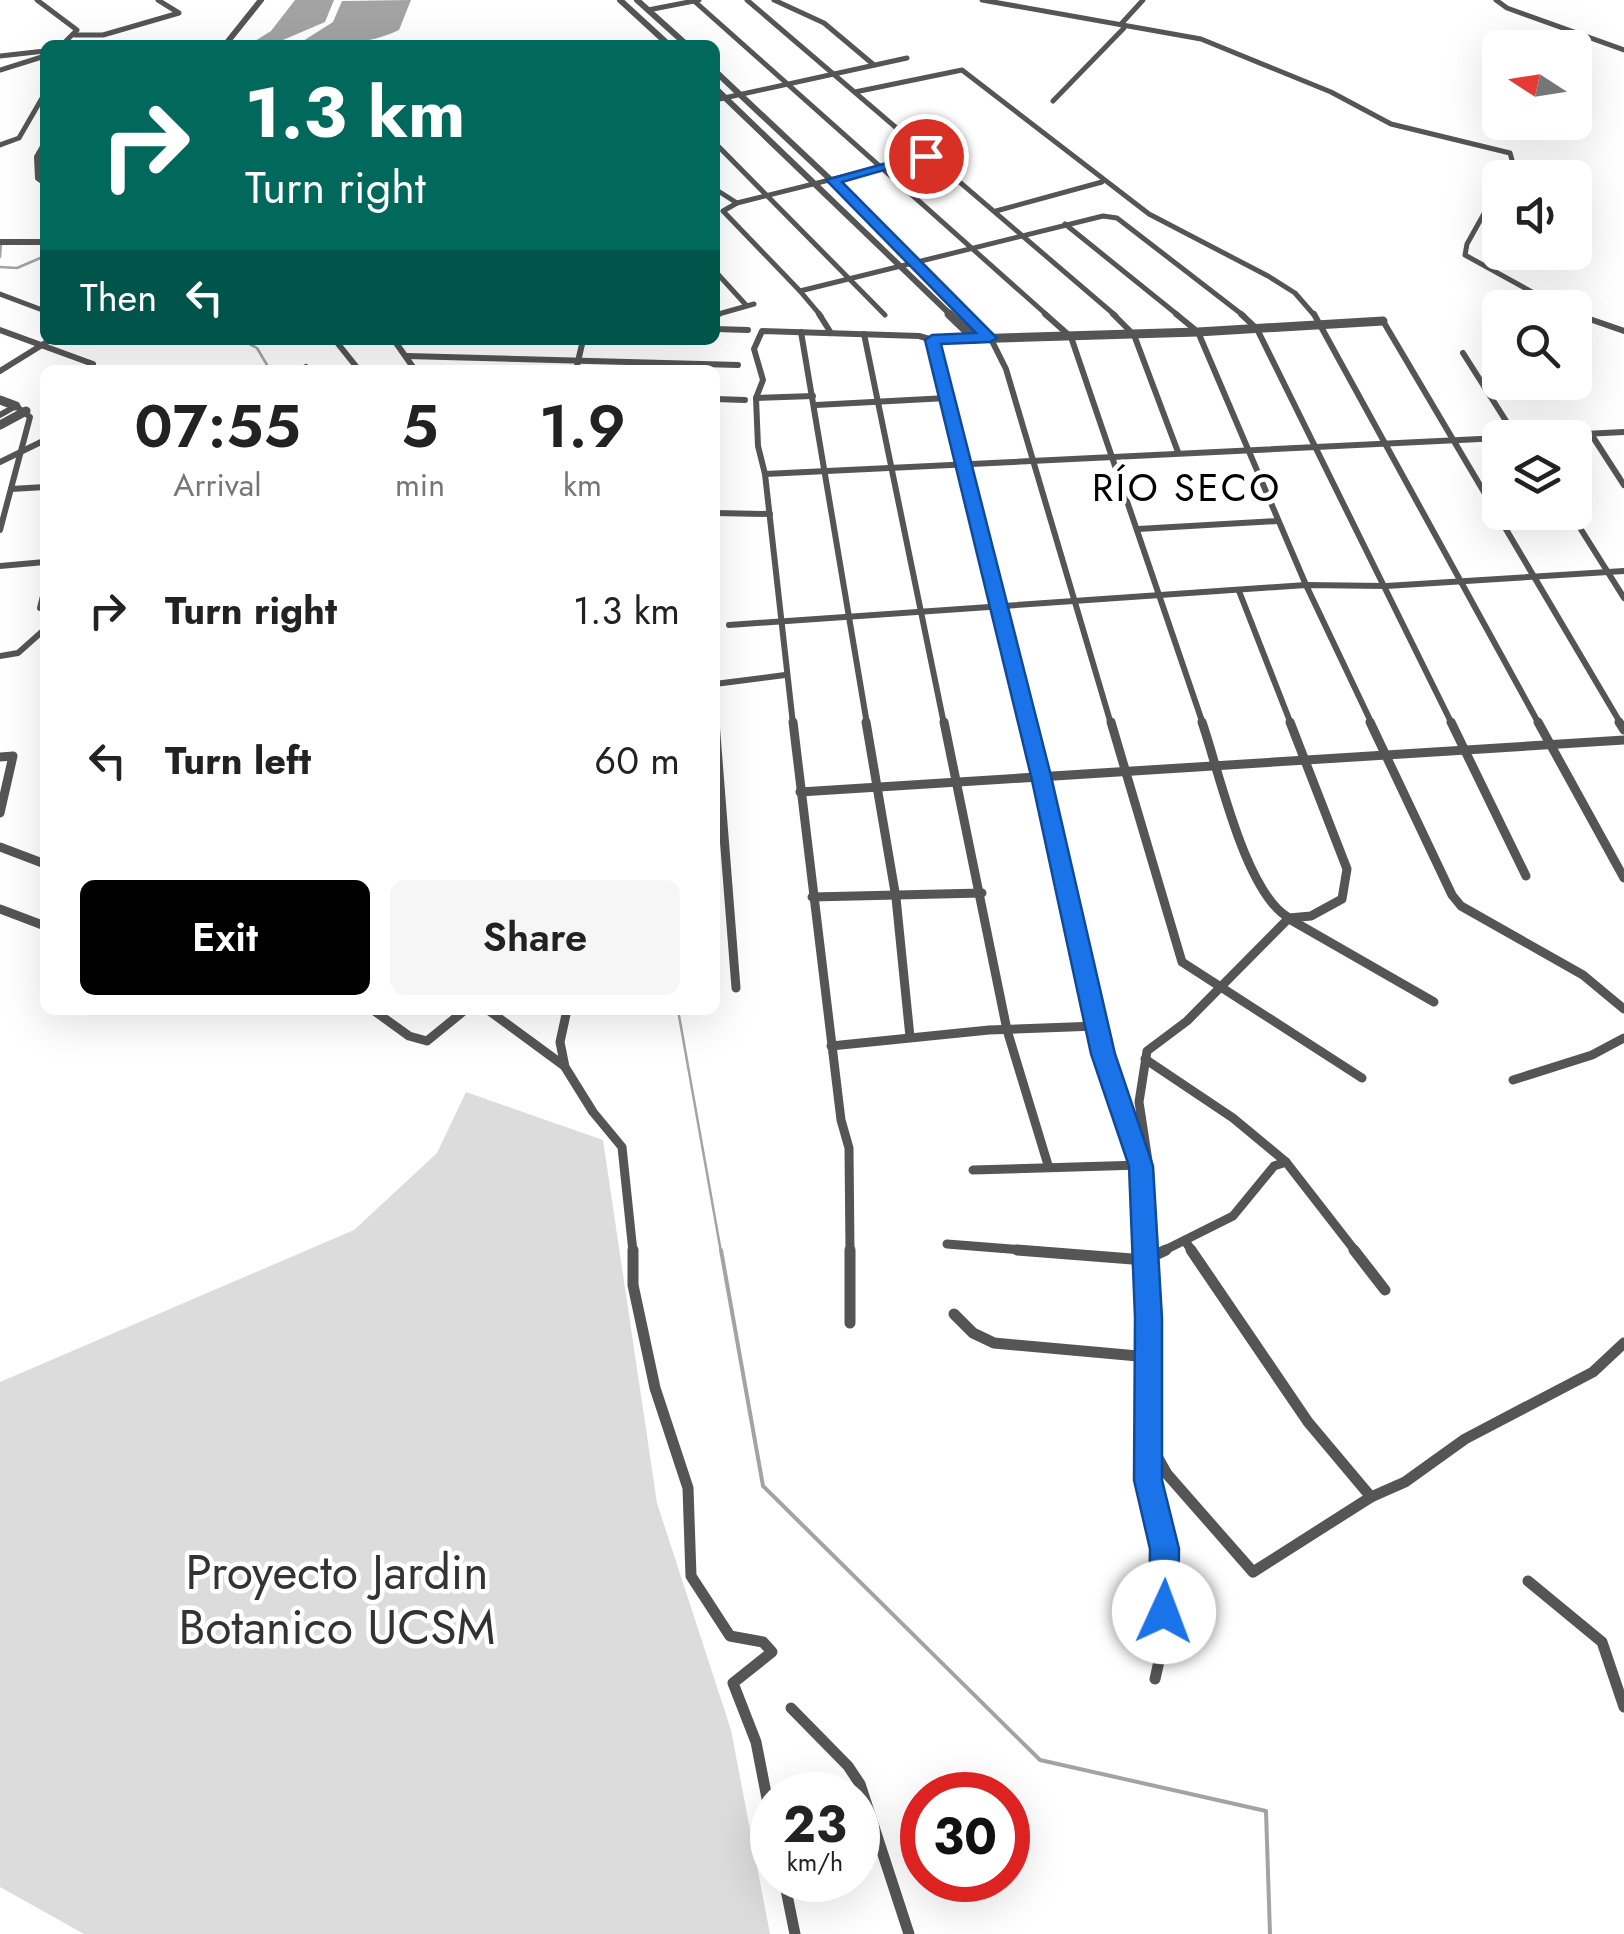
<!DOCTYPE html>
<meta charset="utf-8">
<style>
body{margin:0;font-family:Jost,sans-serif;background:#f6f6f6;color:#222;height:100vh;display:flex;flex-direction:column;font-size:38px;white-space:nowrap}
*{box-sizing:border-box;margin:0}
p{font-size:32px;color:#767676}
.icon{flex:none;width:55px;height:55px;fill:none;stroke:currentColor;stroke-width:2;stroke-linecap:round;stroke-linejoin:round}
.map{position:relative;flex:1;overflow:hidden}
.drawer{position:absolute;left:40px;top:365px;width:680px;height:650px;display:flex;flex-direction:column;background:#fff;border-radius:15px;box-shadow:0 10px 40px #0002}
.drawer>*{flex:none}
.hud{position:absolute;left:40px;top:40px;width:680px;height:305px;border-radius:15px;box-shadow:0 10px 40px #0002;background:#00695c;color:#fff;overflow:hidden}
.needle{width:65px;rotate:282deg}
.buttons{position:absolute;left:1482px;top:30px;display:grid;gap:20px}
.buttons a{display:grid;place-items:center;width:110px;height:110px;border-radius:15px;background:#fff;box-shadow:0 10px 40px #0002;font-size:50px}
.speed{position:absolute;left:750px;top:1772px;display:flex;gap:20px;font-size:50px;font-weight:700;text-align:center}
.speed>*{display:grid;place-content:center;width:130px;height:130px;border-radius:50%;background:#fff;box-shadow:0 10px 40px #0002;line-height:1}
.speed small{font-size:25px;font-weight:400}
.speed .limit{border:15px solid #d22;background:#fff;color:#111}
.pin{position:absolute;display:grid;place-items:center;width:85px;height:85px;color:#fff;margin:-42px;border:5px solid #fff;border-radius:50%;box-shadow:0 2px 10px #0007}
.me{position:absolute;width:110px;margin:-55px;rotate:2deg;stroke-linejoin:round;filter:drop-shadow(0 0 8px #0008)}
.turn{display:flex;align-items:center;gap:35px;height:210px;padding:0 40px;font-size:45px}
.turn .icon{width:130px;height:130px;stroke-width:2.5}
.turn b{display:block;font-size:70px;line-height:85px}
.then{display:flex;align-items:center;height:95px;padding:0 40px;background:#0003;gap:20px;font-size:38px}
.eta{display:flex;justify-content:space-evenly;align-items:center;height:170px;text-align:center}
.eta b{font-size:60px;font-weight:600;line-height:70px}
.button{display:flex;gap:20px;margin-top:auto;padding:20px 40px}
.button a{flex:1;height:115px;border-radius:15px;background:#000;color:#fff;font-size:40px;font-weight:600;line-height:115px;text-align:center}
.button a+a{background:#f6f6f6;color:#222}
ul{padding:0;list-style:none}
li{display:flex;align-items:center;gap:30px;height:150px;padding:0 40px}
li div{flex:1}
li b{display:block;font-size:38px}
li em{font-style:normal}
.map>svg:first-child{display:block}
.green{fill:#dcdcdc}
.water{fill:#a3a3a3}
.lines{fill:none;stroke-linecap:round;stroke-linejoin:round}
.stream-far1{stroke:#a3a3a3;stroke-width:2.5}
.stream{stroke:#a3a3a3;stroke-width:4}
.minor-far3{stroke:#555;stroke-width:5}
.minor-far2{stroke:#555;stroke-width:6}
.minor-far1{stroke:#555;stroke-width:9}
.minor{stroke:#555;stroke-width:11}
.tertiary-far1{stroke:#555;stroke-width:6}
.tertiary{stroke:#555;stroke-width:9}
.route{fill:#1a73e8;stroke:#114b97;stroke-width:2.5}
.labels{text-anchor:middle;stroke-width:9;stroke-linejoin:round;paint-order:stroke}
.far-quarter-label{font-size:38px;letter-spacing:2.5px;fill:#000;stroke:#fff}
.near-park-label{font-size:48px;fill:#333;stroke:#fff}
</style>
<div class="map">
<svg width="1624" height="1934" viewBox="0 0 1624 1934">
<rect width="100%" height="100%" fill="#fff"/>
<polygon class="green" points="466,1092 603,1140 657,1503 731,1730 770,1934 84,1934 0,1887 0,1382 354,1230 437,1153"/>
<g class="water">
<polygon points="295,0 334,0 325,22 276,43 255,41 271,31"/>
<path d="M411,0L399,30C375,42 327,50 303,41L333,22L342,1Z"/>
</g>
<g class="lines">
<g class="stream-far1">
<polyline points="0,257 1,243"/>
<polyline points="0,267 17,268 45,256"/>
<polyline points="242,340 257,348 270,370"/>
<polyline points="678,1010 721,1252"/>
</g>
<polyline class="stream" points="721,1250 763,1486 1040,1760 1266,1811 1270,1934"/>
<g class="minor-far3">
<polyline points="37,0 77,30 62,45"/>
<polyline points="693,0 1048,316"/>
<polyline points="747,0 1116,316"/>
<polyline points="774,0 824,23 874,65"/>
<polyline points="982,0 1201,39 1331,92 1391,124 1510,153 1512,160 1504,178"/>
<polyline points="1496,0 1507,8 1624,50"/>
<polyline points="648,10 699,0"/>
<polyline points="75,35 103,35 179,13 158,0"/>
<polyline points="0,56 45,51"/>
<polyline points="0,70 45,56"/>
<polyline points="855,92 962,70 1149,214 1268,276 1295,293 1315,316"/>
<polyline points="715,100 907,58"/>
<polyline points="1053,101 1124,28 1122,23 1143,0"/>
<polyline points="715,143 885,315"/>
<polyline points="0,145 19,138 45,93"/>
<polyline points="1500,185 1467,244 1465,255 1561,308"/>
<polyline points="715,189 737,203"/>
<polyline points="996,211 1102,182"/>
<polyline points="1065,224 1179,316"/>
<polyline points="715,271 746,305"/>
<polyline points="800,291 723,211 737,203 926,156"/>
<polyline points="0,294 45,311"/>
<polyline points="1575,314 1582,316"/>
<polyline points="715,315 754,304"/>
<polyline points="821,316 800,291 1103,216 1117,218 1244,316"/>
</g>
<g class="minor-far2">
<polyline points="819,314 831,333"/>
<polyline points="1045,314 1071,337 1203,724"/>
<polyline points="1113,314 1134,335 1178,452"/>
<polyline points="1176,314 1198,332 1306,585 1372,724"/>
<polyline points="1241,314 1257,329 1452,724"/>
<polyline points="1314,314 1539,724"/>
<polyline points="1575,314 1624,331"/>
<polyline points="715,315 719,314"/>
<polyline points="1383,321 1621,724"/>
<polyline points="715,329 748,330"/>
<polyline points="0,330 93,364"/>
<polyline points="801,332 867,724"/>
<polyline points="864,334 944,724"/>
<polyline points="990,337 1006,369 1111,724"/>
<polyline points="335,340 359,370"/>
<polyline points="394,340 415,370"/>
<polyline points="1463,353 1513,432 1520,435"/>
<polyline points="407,356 738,365"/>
<polyline points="306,367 309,370"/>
<polyline points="576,370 583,340"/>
<polyline points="0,371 50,340"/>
<polyline points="756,398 813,396"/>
<polyline points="715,399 745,400"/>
<polyline points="816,405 947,398"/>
<polyline points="0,415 16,406 30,417 0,530"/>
<polyline points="1591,434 1624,485"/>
<polyline points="0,462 45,440"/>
<polyline points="765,474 1624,432"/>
<polyline points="11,489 45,487"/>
<polyline points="1570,512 1624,598"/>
<polyline points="715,513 770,514"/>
<polyline points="1138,529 1278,521"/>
<polyline points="0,566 45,562"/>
<polyline points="1239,591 1291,724"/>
<polyline points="40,608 45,588"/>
<polyline points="729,625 1306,585 1386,586 1624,571"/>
<polyline points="0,656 18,653 45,629"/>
<polyline points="715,684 785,675"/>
<polyline points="793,724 765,474 758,446 756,398 763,380 754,349 762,331 919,336 933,340 1028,724"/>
</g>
<g class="minor-far1">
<polyline points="715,722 736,988"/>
<polyline points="793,722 841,1120 849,1148 850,1252"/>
<polyline points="866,722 896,898 910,1037"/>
<polyline points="944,722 1007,1030 1048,1165"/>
<polyline points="1027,722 1103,1054 1141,1165 1146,1252"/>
<polyline points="1111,722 1182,962 1362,1078"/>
<polyline points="1370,722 1452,895 1461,906 1583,975 1624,1009"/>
<polyline points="1451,722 1526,876"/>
<polyline points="1538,722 1624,878"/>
<polyline points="1619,722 1624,730"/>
<polyline points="0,757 13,756 0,813"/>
<polyline points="800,792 1624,740"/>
<polyline points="0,847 45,864"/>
<polyline points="812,897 982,893"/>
<polyline points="0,909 45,926"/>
<polyline points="1289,918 1311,916 1342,899 1347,869 1290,722"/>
<polyline points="1291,920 1434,1002"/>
<polyline points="373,1010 409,1036 427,1041 465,1010"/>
<polyline points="488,1010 563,1065"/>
<polyline points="567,1010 560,1042 565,1067 593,1112 622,1147 633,1252"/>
<polyline points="831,1046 989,1030 1097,1026"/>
<polyline points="1145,1059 1233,1118 1286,1162 1356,1252"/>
<polyline points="1513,1080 1592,1055 1624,1038"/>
<path d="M973,1170L1141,1165L1148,1161L1139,1102L1147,1051L1187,1021L1289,918C1245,893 1219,771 1202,722"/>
<polyline points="1185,1241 1193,1252"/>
<polyline points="947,1244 1048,1252"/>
<polyline points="1161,1252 1233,1216 1274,1166 1286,1162"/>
</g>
<g class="minor">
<polyline points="633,1250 633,1285 655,1388 688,1488 691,1576 730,1636 763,1642 772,1652 733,1683 756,1742 772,1824"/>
<polyline points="850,1250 850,1323"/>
<polyline points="1017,1250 1145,1260 1166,1250"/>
<polyline points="1145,1250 1149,1442 1167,1474 1253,1572 1371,1497 1405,1482 1465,1439 1593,1372 1624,1343"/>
<polyline points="1191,1250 1308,1422 1371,1497"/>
<polyline points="1354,1250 1385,1290"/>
<polyline points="954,1314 973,1333 994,1343 1149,1357"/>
<path d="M1149,1445C1148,1481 1158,1511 1164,1546C1171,1590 1165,1637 1155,1679"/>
<polyline points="1528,1581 1602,1642 1624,1707"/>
<polyline points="791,1708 848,1766 860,1784 909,1934"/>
<polyline points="784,1880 795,1934"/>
</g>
<g class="tertiary-far1">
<polyline points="620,0 669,45"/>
<polyline points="637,0 687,45"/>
<polyline points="225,45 261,0"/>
<polyline points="715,71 918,262 970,316"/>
<polyline points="715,88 952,316"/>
<polyline points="45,143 37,157 38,178 45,183"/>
<polyline points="0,242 45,242"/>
</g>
<g class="tertiary">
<polyline points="949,314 975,339"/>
<polyline points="968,314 990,337"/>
<polyline points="933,340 1198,332 1383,321"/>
<polyline points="0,400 16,406"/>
<polyline points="0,425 26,411"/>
</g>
</g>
<polygon class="route" points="922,153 933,156 842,182 997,338 990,342 941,344 1051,776 1115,1054 1153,1166 1162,1318 1162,1480 1179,1549 1178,1612 1174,1623 1164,1627 1153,1623 1149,1612 1150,1549 1134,1480 1135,1318 1129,1166 1091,1054 1031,776 925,340 932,335 976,333 826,180"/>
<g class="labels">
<g class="far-quarter-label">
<text x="1187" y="501">RÍO SECO</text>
</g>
<g class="near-park-label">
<text x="337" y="1589">Proyecto Jardin<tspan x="337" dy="55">Botanico UCSM</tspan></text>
</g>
</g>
</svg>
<div class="buttons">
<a><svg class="needle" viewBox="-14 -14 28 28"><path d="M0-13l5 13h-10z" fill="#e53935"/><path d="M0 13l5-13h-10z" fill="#767676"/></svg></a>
<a><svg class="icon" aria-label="sound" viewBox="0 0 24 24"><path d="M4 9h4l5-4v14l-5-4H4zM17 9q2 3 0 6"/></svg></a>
<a><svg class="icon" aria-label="search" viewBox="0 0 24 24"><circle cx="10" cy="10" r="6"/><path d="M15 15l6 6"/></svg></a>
<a><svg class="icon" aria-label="layers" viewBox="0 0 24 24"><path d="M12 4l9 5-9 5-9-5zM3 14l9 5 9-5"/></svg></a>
</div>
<div class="speed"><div>23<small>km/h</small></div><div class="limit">30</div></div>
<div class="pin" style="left:926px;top:156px;background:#d93025"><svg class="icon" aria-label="arrive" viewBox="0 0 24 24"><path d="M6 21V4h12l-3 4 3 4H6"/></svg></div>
<svg class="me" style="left:1164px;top:1612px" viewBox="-20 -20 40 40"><circle r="19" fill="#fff"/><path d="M0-13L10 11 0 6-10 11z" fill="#1a73e8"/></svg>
<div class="hud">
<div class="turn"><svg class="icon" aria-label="right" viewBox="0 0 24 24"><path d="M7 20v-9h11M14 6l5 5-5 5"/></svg><div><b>1.3 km</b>Turn right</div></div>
<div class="then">Then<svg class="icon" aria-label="left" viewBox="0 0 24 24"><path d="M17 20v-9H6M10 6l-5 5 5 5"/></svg></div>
</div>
<section class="drawer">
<div class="eta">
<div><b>07:55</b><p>Arrival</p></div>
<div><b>5</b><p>min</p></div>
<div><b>1.9</b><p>km</p></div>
</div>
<ul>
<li><svg class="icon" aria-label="right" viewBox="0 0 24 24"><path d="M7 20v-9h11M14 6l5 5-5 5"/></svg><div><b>Turn right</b></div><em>1.3 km</em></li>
<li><svg class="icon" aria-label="left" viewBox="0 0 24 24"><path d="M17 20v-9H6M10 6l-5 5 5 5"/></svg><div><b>Turn left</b></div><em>60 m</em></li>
</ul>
<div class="button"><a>Exit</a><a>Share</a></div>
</section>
</div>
